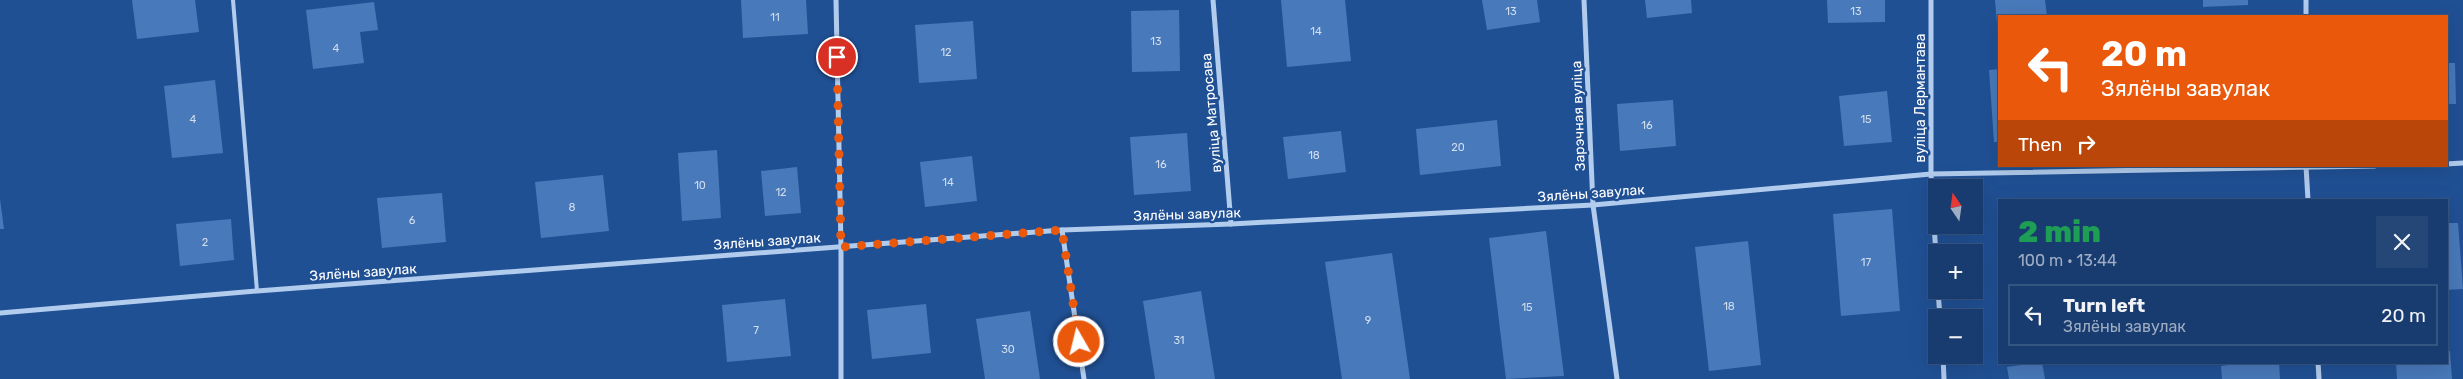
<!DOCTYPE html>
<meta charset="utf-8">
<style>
body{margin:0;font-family:Rubik,sans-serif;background:#254777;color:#f1f3f6;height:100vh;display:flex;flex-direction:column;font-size:19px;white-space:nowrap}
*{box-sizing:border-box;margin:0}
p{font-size:16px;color:#9fadc3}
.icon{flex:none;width:28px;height:28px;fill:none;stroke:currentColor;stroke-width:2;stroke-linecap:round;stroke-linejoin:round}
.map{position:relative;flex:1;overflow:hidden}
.details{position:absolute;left:1998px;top:199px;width:450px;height:165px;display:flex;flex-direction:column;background:#183c6f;border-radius:0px;box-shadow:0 5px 20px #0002,0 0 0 1px #365682}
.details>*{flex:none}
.hud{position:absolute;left:1998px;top:15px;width:450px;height:152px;border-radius:0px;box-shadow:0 5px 20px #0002,0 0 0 1px #365682;background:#ea580c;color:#fff;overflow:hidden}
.needle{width:32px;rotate:347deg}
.controls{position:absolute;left:1928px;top:179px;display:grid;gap:10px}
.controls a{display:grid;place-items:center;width:55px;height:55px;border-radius:0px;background:#183c6f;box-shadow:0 5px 20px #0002,0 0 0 1px #365682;font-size:25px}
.pin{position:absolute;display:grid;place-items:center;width:42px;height:42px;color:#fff;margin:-21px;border:2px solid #fff;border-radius:50%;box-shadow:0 1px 5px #0007}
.me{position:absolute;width:55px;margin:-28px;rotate:352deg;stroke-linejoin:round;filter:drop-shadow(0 0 4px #0008)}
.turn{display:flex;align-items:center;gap:18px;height:105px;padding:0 20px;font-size:22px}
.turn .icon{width:65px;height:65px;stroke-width:2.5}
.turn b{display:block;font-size:35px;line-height:42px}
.then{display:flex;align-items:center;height:48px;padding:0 20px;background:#0003;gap:10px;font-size:19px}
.round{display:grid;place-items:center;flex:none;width:52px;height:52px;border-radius:0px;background:#254777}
.overview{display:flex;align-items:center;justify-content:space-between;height:85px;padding:0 20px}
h1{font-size:30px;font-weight:800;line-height:38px;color:#1e9e55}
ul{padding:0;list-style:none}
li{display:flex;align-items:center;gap:15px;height:62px;margin:0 10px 8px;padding:0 10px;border:2px solid #365682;border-radius:0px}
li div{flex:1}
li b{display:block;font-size:19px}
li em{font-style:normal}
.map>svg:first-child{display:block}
.building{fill:#4879ba}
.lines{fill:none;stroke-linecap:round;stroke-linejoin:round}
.service{stroke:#b2ccee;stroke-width:4}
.minor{stroke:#b2ccee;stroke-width:5}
.route{stroke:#ea580c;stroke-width:9;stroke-dasharray:0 16.2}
.labels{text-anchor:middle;stroke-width:5;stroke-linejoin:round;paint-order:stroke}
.number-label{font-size:11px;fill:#d1deee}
.street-label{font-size:14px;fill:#fff;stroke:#205094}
</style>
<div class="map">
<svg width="2463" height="379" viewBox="0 0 2463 379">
<rect width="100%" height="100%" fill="#205094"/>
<g class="building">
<polygon points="132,0 195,0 199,32 137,39"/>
<polygon points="741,0 806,0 808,34 743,38"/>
<polygon points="1281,0 1345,0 1351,61 1287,67"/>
<polygon points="1482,0 1537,0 1540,22 1487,30"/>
<polygon points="1645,0 1691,0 1692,13 1647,18"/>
<polygon points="1827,0 1885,0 1885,22 1828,23"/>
<polygon points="1995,0 2045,0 2047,16 1999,16 1997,24"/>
<polygon points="2203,0 2248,0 2248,5 2203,7"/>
<polygon points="374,2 378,30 360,32 364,63 313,69 306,10"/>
<polygon points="1179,10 1180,71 1132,72 1131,11"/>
<polygon points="973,21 977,79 919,83 915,25"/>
<polygon points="2446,63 2455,63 2456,104 2446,104"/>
<polygon points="1999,69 1999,142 1994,142 1989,70"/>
<polygon points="215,80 223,153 172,158 164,86"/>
<polygon points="1887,91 1892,142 1844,146 1839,96"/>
<polygon points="1673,100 1676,146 1620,151 1617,104"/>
<polygon points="1497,120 1501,166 1420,175 1416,129"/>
<polygon points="1341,131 1346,172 1288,179 1283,137"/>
<polygon points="1187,133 1191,191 1134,195 1130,137"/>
<polygon points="717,150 721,218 682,221 678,153"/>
<polygon points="972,156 977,201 925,207 920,162"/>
<polygon points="797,167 801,213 765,216 761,171"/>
<polygon points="603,175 609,231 541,238 535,182"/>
<polygon points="442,193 446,242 382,248 377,198"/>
<polygon points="0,199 4,229 0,229"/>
<polygon points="1892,209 1900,311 1841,316 1833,214"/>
<polygon points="231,219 234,260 180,266 176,224"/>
<polygon points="2446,223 2458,223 2463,289 2446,290"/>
<polygon points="1546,231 1564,376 1506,379 1489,238"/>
<polygon points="1748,241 1761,365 1709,371 1695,247"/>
<polygon points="1392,253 1410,379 1342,379 1325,262"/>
<polygon points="1201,291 1215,379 1155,379 1143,301"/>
<polygon points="785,299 791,356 727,362 722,305"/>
<polygon points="926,304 931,353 872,359 867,310"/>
<polygon points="1030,311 1040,379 985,379 976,319"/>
<polygon points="2446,351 2450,351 2452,379 2397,379 2396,362 2446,362"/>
<polygon points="2042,362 2045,379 2009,379 2007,367"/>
<polygon points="2252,362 2279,362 2280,379 2222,379 2221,366"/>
</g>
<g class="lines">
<polyline class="service" points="233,0 257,291"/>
<g class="minor">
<polyline points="836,0 841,247 841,379"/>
<polyline points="1213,0 1231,224"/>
<polyline points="1584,0 1593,205 1617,379"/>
<polyline points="1931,0 1931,174 1936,256"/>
<polyline points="2306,0 2306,16"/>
<polyline points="2446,164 2463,163"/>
<polyline points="2306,166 2308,200"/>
<polyline points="1062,230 1084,379"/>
<polyline points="1938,290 1940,318"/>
<polyline points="0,313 257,291 1062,230 1231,224 1593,205 1931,174 2375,166"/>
<polyline points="1943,355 1944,379"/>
<polyline points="2318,362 2319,379"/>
</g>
</g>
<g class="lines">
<polyline class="route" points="837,57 841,247 1062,230 1079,342"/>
</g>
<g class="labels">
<g class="number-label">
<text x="1511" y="15">13</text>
<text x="1856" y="15">13</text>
<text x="775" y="21">11</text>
<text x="1316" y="35">14</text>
<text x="1156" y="45">13</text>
<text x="336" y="52">4</text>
<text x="946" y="56">12</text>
<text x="193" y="123">4</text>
<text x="1866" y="123">15</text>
<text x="1647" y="129">16</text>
<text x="1458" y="151">20</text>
<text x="1314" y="159">18</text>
<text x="1161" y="168">16</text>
<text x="948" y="186">14</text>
<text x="700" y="189">10</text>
<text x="781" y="196">12</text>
<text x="572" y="211">8</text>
<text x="412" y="224">6</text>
<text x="205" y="246">2</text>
<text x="1866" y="266">17</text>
<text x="1729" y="310">18</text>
<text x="1527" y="311">15</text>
<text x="1368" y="324">9</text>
<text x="756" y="334">7</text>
<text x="1179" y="344">31</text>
<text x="1008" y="353">30</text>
</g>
<g class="street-label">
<text transform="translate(1920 98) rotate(-90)" y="5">вуліца Лермантава</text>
<text transform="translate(1211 113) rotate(-95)" y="5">вуліца Матросава</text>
<text transform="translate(1578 116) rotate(-92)" y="5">Зарэчная вуліца</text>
<text transform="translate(1591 193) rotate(-4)" y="5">Зялёны завулак</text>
<text transform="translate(1187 214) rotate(-2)" y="5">Зялёны завулак</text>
<text transform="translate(767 241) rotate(-4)" y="5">Зялёны завулак</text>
<text transform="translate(363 272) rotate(-4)" y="5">Зялёны завулак</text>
</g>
</g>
</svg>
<div class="controls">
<a><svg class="needle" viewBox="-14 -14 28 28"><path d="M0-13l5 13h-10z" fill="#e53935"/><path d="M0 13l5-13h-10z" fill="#9fadc3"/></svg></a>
<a>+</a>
<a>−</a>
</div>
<div class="pin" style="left:837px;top:57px;background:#d93025"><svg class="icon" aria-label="arrive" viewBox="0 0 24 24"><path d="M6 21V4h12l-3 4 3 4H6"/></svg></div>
<svg class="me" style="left:1079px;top:342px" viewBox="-20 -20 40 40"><circle r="17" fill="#ea580c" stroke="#fff" stroke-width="3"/><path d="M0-11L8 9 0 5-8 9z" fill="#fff"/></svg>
<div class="hud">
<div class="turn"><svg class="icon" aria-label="left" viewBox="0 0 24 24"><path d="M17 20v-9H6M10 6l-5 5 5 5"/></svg><div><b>20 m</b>Зялёны завулак</div></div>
<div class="then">Then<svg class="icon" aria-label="right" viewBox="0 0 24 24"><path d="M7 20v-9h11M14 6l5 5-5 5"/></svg></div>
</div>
<section class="details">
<div class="overview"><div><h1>2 min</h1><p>100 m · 13:44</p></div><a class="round"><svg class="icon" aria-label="close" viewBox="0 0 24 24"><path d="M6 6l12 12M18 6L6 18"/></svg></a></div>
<ul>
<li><svg class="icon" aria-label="left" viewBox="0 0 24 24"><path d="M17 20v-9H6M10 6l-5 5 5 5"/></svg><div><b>Turn left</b><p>Зялёны завулак</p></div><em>20 m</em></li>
</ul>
</section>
</div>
